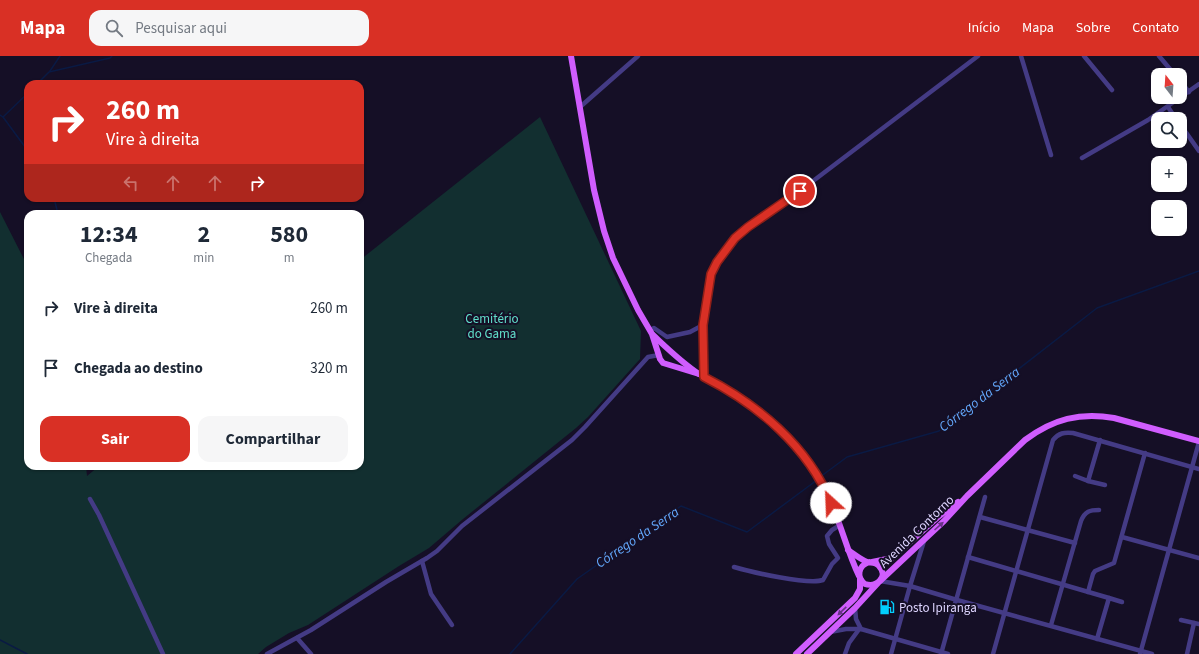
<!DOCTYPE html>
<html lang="pt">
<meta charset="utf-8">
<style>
body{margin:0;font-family:"Source Sans 3",sans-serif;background:#f6f6f7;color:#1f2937;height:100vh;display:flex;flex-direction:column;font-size:15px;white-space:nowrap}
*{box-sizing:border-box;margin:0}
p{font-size:13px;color:#747a83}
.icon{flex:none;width:22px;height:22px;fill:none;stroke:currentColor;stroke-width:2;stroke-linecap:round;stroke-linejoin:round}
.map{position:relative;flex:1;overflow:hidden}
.sheet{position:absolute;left:24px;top:154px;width:340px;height:260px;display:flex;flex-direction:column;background:#fff;border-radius:12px;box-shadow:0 1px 3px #0004}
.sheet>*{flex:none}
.hud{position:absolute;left:24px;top:24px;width:340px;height:122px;border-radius:12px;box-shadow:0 1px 3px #0004;background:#d93025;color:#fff;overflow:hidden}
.needle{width:26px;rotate:343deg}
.tools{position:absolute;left:1151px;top:12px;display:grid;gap:8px}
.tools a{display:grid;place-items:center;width:36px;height:36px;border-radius:8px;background:#fff;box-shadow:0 1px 3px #0004;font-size:20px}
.pin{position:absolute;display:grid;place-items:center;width:34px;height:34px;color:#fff;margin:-17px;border:2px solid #fff;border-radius:50%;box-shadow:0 1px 4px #0007}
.me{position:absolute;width:44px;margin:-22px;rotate:335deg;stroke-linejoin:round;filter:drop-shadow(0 0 3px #0008)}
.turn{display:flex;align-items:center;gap:14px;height:84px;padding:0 16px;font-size:18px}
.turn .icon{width:52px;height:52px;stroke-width:2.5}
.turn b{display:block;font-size:28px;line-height:34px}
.lanes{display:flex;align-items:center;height:38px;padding:0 16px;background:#0003;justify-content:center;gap:20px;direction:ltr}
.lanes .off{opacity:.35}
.eta{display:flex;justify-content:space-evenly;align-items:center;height:68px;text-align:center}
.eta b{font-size:24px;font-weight:700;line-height:28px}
.primary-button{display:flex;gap:8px;margin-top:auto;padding:8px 16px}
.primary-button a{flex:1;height:46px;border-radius:12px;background:#d93025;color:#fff;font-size:16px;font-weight:700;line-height:46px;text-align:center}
.primary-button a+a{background:#f6f6f7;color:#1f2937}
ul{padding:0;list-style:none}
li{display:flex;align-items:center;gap:12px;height:60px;padding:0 16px}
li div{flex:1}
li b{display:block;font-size:15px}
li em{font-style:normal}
header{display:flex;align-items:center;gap:24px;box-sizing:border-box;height:56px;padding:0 20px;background:#d93025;color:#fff}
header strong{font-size:19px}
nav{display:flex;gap:22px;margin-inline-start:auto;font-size:14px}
.search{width:280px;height:36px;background:#f6f6f7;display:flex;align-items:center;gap:10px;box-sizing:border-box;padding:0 14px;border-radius:12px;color:#747a83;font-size:15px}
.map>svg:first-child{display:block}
.green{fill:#122f30}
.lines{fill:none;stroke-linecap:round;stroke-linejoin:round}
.stream{stroke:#0a1a44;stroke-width:1.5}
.minor{stroke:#443b85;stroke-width:4.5}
.major{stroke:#d05dfe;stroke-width:6}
.oneway{fill:#693287}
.route-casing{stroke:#8d1f18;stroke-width:10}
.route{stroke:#d93025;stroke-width:7}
.labels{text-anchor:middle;stroke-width:4;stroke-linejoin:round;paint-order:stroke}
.park-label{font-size:13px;fill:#61dfcb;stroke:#150f26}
.street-label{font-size:13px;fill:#ded5ff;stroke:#150f26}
.poi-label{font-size:13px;fill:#ded5ff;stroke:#150f26;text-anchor:start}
.water-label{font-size:14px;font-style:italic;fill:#64a9fe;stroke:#150f26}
</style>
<header>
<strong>Mapa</strong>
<div class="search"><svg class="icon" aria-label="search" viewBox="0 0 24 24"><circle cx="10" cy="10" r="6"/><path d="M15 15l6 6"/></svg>Pesquisar aqui</div>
<nav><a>Início</a><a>Mapa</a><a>Sobre</a><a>Contato</a></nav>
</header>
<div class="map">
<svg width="1199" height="598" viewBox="0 0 1199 598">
<rect width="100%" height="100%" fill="#150f26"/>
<polygon class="green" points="540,61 641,275 640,303 588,361 576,372 463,463 429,492 399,510 308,569 289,577 266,591 258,598 0,598 0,156 28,211 28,410 86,410 87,420 99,410 360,410 360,204"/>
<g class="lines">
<g class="stream">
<polyline points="50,15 60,0"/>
<polyline points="37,28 49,16 110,2 112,0"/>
<polyline points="0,59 3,61 28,95"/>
<polyline points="3,61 28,37"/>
<polyline points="54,142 58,158"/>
<polyline points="820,421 847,401 939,375 1097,252 1199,215"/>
<polyline points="0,584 27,598"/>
<polyline points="510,598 577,523 681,450 747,476 817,424"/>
</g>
<g class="minor">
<polyline points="1021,0 1051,99"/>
<polyline points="1084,0 1112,34"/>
<polyline points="1159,0 1175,19"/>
<polyline points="1180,25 1189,36"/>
<polyline points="580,51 638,0"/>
<polyline points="1168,51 1176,63"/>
<polyline points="1180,68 1199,95"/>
<polyline points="1082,102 1148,64 1199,28"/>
<polyline points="650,274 654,272 667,281 690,276 703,269"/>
<polyline points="704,321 703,269 711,218 717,206 735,182 748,171 788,144 978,0"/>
<polyline points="1075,420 1088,425 1100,384"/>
<polyline points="1088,425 1105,429"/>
<polyline points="90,443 99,459 163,598"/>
<polyline points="980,461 1075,487"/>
<polyline points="1122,481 1199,502"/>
<polyline points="968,501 1109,542"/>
<polyline points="422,505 431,538 452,569"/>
<path d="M734,511C751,516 808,529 823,524L832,508L838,502L829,488L827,480L832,474L840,469"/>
<polyline points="880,525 910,530 957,544 1152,598"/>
<polyline points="1088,536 1093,518 1095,515 1114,507 1145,397"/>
<polyline points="855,552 856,563 861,573"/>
<polyline points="1181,564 1199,568"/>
<path d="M1051,569L1081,465C1085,455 1090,454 1099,454"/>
<polyline points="830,576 846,573 861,573 948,598"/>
<polyline points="297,582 311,598"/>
<polyline points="1097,583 1109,542 1122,546"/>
<polyline points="267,598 311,574 386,526 427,502 437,495 462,470 572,384 585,371 648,301 659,299"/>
<polyline points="845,598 849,587 860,572"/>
<polyline points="891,598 910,530 924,485"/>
<polyline points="941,598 985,441"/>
<path d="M993,598L1053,384C1059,377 1064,376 1073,377L1199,413"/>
<polyline points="1140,598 1199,386"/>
<polyline points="1187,598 1194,567"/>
</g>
<g class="major">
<polyline points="571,0 594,134 604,175 613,202 638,254 652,278 660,303 663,307 699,318"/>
<path d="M653,279C668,293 681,306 699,318C706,322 713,325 720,329C735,338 750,347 763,358C788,380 811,406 826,436C840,463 846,493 859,520"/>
<path d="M848,494C854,498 860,503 867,506C872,507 876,506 879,510C889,521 876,532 865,528C856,521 858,510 869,506"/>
<polyline points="872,506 892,502 938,461 958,446"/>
<path d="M880,525L944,465L967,440L1025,384C1053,363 1080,356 1114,362L1199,385"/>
<polyline points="796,598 855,542 860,533 860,523"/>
<polyline points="807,598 855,552 878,527"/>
</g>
</g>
<defs><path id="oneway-solid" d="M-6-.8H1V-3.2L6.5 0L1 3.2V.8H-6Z"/></defs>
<g class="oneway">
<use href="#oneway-solid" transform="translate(939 470) rotate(-42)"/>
<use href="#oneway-solid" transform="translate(842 555) rotate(136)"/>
</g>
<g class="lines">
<g class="route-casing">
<path id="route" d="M800,135L748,171L735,182L717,206L711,218L703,269L704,321C757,348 808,390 831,447"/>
</g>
<use href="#route" class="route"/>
</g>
<defs>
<g id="fuel-bare" transform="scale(1.2)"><path d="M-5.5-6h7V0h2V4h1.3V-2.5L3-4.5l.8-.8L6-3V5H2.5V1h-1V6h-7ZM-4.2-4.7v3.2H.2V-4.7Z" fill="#02cefd" stroke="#150f26" stroke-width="2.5" paint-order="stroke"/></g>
</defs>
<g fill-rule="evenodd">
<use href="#fuel-bare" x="887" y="551"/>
</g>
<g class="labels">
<g class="park-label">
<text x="492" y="267">Cemitério<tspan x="492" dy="15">do Gama</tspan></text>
</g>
<g class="street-label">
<text transform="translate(916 475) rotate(-44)" y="5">Avenida Contorno</text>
</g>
<g class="poi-label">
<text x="899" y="556">Posto Ipiranga</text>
</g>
<g class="water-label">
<text transform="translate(979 343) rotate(-37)" y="5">Córrego da Serra</text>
<text transform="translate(637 481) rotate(-34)" y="5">Córrego da Serra</text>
</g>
</g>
</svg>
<div class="tools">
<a><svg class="needle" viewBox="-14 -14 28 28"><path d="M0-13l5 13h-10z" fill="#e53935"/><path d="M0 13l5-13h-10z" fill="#747a83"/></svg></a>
<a><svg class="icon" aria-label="search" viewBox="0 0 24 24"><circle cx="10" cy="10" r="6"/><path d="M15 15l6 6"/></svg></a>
<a>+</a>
<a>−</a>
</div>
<div class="pin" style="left:800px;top:135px;background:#d93025"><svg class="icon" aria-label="arrive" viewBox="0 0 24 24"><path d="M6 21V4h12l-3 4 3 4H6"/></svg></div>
<svg class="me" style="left:831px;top:447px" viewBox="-20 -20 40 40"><circle r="19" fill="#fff"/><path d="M0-13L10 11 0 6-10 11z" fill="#d93025"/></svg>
<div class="hud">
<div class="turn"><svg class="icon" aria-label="right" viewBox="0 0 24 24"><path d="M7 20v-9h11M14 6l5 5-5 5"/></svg><div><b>260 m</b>Vire à direita</div></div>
<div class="lanes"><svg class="icon off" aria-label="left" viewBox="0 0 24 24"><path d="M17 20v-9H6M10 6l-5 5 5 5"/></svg><svg class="icon off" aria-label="ahead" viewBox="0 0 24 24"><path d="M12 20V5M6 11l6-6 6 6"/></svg><svg class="icon off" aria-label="ahead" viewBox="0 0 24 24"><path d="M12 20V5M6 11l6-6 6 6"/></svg><svg class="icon" aria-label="right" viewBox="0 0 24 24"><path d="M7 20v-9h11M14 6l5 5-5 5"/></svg></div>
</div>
<section class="sheet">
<div class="eta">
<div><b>12:34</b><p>Chegada</p></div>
<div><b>2</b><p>min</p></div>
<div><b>580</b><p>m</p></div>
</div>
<ul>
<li><svg class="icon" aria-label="right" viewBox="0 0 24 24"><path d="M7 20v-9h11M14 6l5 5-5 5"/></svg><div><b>Vire à direita</b></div><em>260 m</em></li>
<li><svg class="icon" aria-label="arrive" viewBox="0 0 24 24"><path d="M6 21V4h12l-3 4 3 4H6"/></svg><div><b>Chegada ao destino</b></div><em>320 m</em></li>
</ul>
<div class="primary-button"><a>Sair</a><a>Compartilhar</a></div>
</section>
</div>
